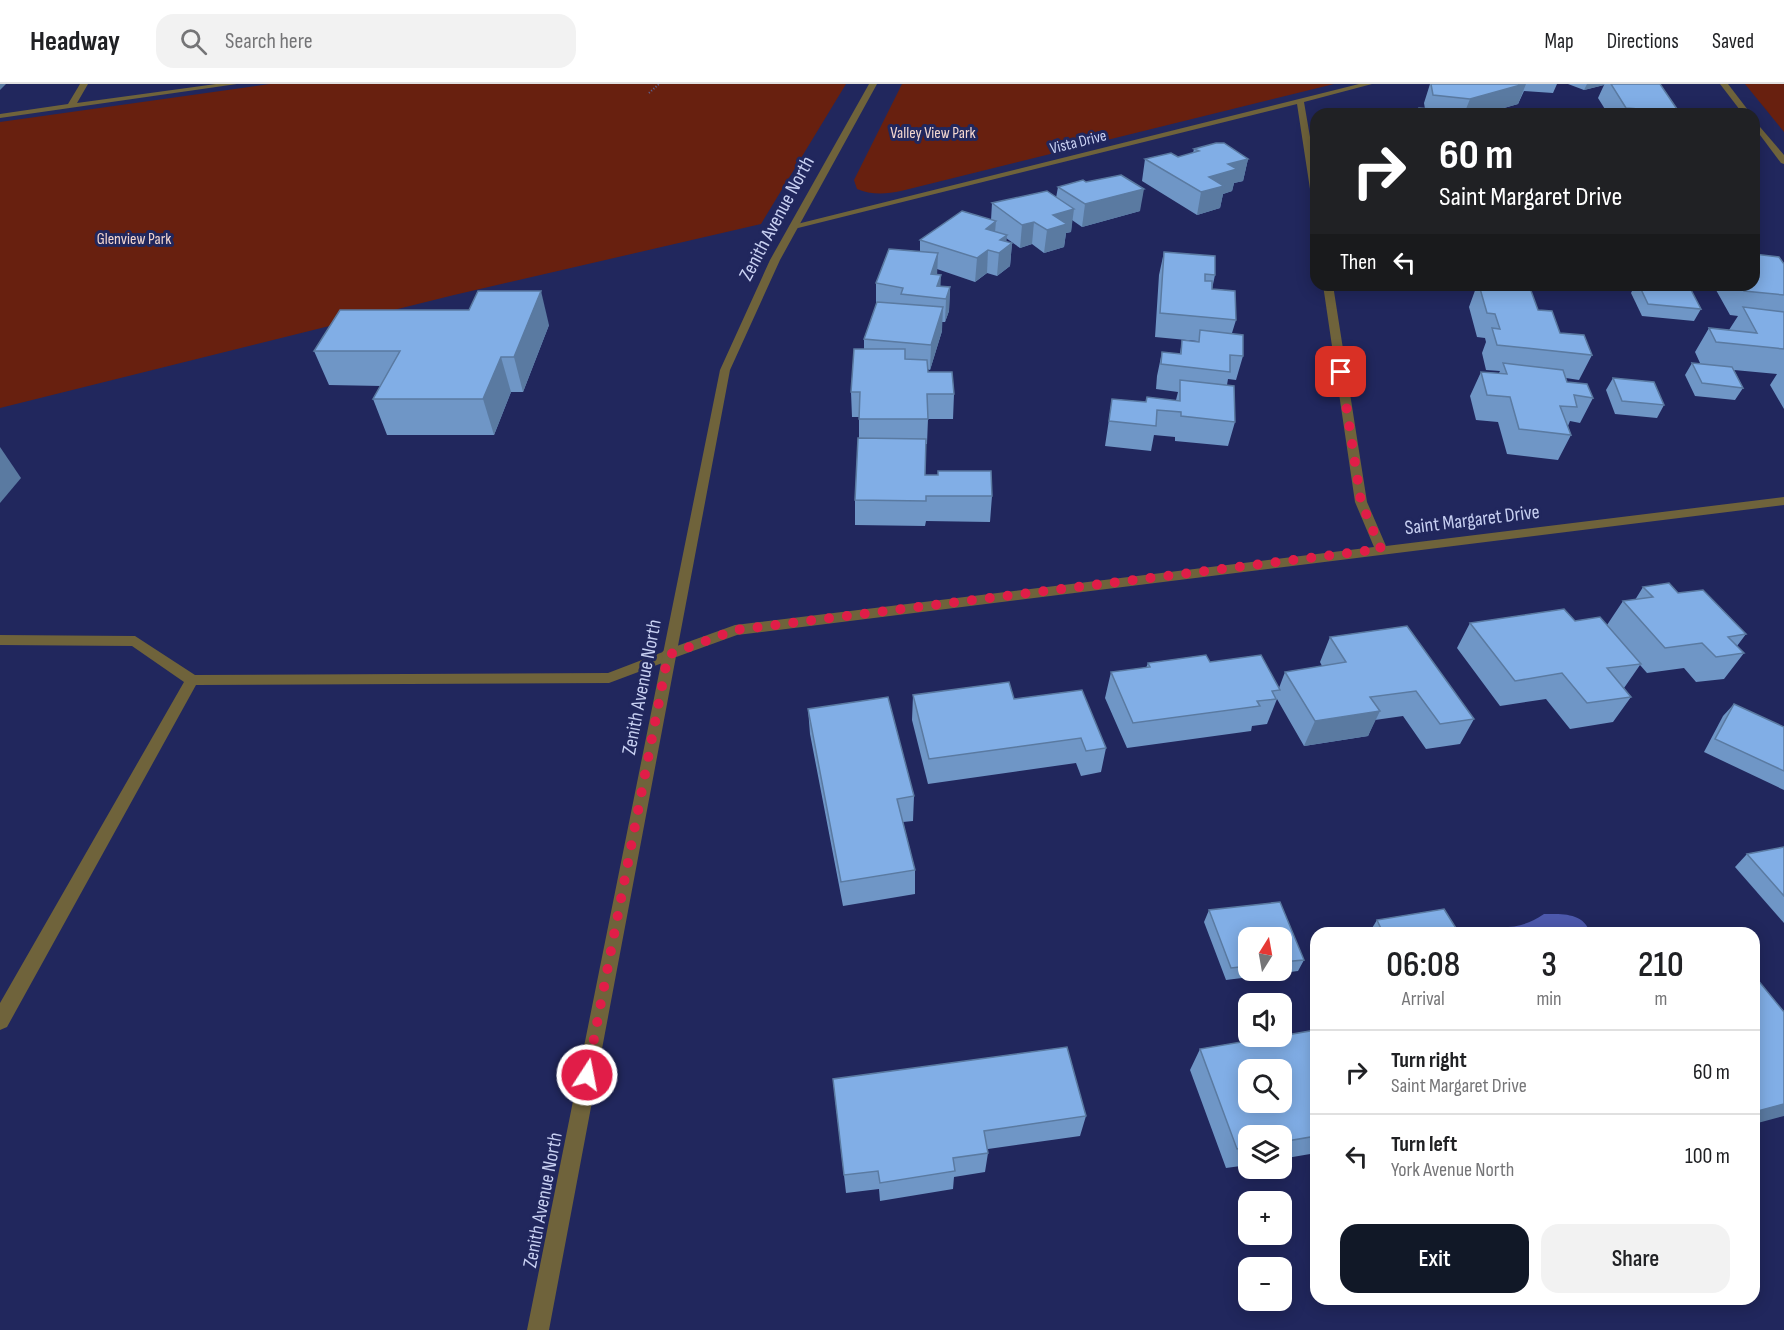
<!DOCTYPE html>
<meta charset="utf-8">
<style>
body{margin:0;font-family:"Sofia Sans Condensed",sans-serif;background:#f2f2f2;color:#202124;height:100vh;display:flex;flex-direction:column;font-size:22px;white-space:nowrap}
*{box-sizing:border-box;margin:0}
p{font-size:20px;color:#757577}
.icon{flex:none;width:33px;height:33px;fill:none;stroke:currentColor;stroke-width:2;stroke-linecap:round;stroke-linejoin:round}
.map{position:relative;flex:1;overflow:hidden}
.panel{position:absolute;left:1310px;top:843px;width:450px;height:378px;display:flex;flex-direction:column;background:#fff;border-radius:18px;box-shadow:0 3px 15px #0003}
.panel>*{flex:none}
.guide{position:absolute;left:1310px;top:24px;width:450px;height:183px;border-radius:18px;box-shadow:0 3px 15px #0003;background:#202124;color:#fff;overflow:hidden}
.needle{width:39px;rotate:11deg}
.controls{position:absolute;left:1238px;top:843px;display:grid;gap:12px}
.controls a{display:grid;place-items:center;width:54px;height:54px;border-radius:12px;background:#fff;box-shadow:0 3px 15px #0003;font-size:30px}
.pin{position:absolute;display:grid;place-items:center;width:51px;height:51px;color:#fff;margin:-26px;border-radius:12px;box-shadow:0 3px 9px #0006}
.me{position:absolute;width:66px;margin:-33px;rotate:11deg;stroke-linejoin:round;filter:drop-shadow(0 0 4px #0008)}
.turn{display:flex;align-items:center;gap:21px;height:126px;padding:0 30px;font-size:27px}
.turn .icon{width:78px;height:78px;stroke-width:2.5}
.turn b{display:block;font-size:42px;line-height:51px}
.then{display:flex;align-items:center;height:57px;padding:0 30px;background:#0003;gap:12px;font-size:22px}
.eta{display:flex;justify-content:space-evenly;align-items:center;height:102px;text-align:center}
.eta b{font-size:36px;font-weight:600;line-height:42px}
.action{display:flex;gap:12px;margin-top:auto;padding:12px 30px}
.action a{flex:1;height:69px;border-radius:18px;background:#111827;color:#fff;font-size:24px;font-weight:600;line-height:69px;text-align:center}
.action a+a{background:#f2f2f2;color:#202124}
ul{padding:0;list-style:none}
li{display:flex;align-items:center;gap:18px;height:84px;padding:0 30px;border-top:2px solid #e0e0e0}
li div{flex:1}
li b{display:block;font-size:22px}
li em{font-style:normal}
header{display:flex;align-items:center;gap:36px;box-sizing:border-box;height:84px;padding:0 30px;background:#fff;border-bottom:2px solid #e0e0e0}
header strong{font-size:28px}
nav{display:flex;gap:33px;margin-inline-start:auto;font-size:21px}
.search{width:420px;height:54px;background:#f2f2f2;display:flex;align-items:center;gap:15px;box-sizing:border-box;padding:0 21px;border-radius:18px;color:#757577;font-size:22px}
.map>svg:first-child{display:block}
.green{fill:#68200f}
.water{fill:#4d59ad}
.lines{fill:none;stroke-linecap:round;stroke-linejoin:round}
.path{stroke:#5c6392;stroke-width:2;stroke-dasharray:1 2;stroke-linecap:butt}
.service{fill:#6f633b;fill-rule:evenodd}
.minor{fill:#6f633b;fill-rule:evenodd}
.tertiary{fill:#6f633b;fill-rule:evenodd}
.wall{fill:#6f96c6;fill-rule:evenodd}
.shaded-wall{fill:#5a7aa1}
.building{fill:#81aee6;stroke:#5a7aa1;stroke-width:1.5;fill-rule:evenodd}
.route{stroke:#e11d48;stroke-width:10;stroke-dasharray:0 18}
.labels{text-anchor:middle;stroke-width:6;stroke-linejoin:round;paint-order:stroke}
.far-park-label{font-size:16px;fill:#f2d6cf;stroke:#21275d}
.far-street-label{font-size:16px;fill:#c8d0f2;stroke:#21275d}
.street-label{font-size:20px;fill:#c8d0f2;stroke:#21275d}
</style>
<header>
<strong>Headway</strong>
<div class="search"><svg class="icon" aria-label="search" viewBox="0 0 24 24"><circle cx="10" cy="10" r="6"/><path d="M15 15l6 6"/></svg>Search here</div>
<nav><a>Map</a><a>Directions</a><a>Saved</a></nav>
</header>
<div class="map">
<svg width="1784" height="1246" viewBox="0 0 1784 1246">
<rect width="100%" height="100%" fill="#21275d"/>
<g class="green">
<polygon points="270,0 846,0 761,140 454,211 0,324 0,38"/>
<path d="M902,0H1334L901,107C886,110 871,111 857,105L854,96Z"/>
<polygon points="1745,0 1784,0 1784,48"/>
</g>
<path class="water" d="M1544,830C1561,830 1584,828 1590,849H1487L1495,843C1514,844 1528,841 1544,830Z"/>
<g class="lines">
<polyline class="path" points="649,9 659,0"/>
<polygon class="service" points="0,551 135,552 195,591 608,589 668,566 675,571 673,575 609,599 196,601 7,943 0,946 0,919 184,598 132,562 0,561"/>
<g class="minor">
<polygon points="80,0 88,0 77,19 216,0 237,0 0,34 0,30 68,20"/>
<polygon points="1359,0 1372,0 1304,18 1316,88 1316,121 1312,118 1297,20 794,145 789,142"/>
<polygon points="1720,0 1728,0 1751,30 1743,30"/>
<polygon points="1754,36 1784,71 1784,80 1781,79 1754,43"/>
<polygon points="1323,201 1333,201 1367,418 1386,462 1784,413 1784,421 737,551 668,576 661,571 663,567 735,541 1374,463 1355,418"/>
</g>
<polygon class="tertiary" points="869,0 877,0 780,176 730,286 549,1246 527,1246 720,286 770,176"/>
</g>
<g class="wall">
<polygon points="1430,0 1557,0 1553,9 1524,7 1518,20 1483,30 1417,30 1419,24 1425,25 1424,19"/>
<polygon points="1568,0 1660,0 1679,28 1678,30 1608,30 1598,14 1604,1 1584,6"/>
<polygon points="1194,65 1248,75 1243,97 1234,99 1232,107 1223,110 1220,124 1197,131 1142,97 1145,75 1178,73 1193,69"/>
<polygon points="1058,103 1140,127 1082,143 1072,136 1071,148 1066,149 1064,163 1044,169 1032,160 1020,164 1006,154 1006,158 1012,159 1010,182 997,192 987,189 975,198 937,185 937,191 940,202 950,203 949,227 945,238 942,238 942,247 930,286 927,285 928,288 954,310 953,335 928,335 927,360 925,360 925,391 992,412 990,438 926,437 925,442 855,441 855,416 859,354 859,333 852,333 851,308 864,265 864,255 876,221 876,199 920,168 920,156 991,136 992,119 1056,114"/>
<polygon points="1164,168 1215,191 1212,205 1236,236 1232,249 1243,272 1236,296 1228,295 1227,301 1235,338 1228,362 1175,357 1175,353 1154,351 1151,367 1105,362 1112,315 1146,318 1176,316 1178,308 1156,305 1157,292 1162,268 1180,270 1182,256 1197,258 1197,257 1155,253 1159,191"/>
<polygon points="1784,180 1784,325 1770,301 1777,290 1734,286 1743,304 1735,316 1695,312 1685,291 1692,279 1700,279 1695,268 1709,244 1729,246 1738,232 1730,231 1716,206 1695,204 1694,201 1754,201"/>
<polygon points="1477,201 1524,201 1523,203 1538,226 1560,249 1592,271 1579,296 1566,294 1567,298 1593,314 1580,339 1570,337 1568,342 1571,351 1558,376 1507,370 1498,338 1476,336 1470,312 1481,288 1499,289 1500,287 1486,286 1482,269 1486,258 1485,254 1477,253 1469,223"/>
<polygon points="1635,201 1680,201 1701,225 1694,237 1642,232 1631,209"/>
<polygon points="549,241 523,308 511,308 494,351 387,351 373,315 381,302 329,301 314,267"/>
<polygon points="1613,294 1664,321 1657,334 1615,330 1606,306"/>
<polygon points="1643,503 1678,509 1746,550 1737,562 1744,569 1724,595 1696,598 1684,584 1647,589 1640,581 1624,604 1631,613 1613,638 1570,645 1546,615 1500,622 1457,564 1470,539 1575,537 1607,541 1623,517 1635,516"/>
<polygon points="1330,553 1474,635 1460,660 1426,665 1403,632 1375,636 1368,652 1304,662 1277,615 1267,640 1252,642 1251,647 1127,664 1105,614 1111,588 1146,584 1148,579 1210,578 1279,604 1285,588 1322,582 1320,578"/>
<polygon points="913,611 1014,615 1106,664 1101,688 1081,692 1076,679 928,700 912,636"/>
<polygon points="1734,620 1784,643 1784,706 1704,668 1723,632"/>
<polygon points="808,625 914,712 913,737 903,738 915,786 915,810 843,822 810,650"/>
<polygon points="1784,763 1784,839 1735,783 1747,770"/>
<path d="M1280,818L1304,876L1298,887L1226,896L1204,838L1209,826ZM1248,854H1281V886H1248Z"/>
<polygon points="1377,836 1459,849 1369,849"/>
<polygon points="1316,946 1316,1069 1281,1075 1281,1052 1248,1052 1248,1081 1226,1084 1190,986 1200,965"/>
<polygon points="833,995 1086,1032 1080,1052 988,1065 988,1069 985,1088 954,1093 953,1105 880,1117 879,1105 846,1109"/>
</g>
<g class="shaded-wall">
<polygon points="0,0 6,0 0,6"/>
<polygon points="1524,0 1526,0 1518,20 1483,30 1464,30 1470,15"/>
<polygon points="1587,0 1605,0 1604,1 1584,6"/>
<polygon points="1248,75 1243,97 1234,99 1232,107 1223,110 1220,124 1197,131 1201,108 1209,93 1228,80"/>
<polygon points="1144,105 1140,127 1082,143 1085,120"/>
<polygon points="1074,125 1071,148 1066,149 1064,163 1044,169 1047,146 1053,131"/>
<polygon points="996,137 994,160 986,145"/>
<polygon points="1034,138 1032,160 1020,164 1022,141"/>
<polygon points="1007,151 1006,164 1012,159 1010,182 997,192 1000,156"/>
<polygon points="988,166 987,189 975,198 977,174"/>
<polygon points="938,169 937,193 930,214 931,190"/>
<polygon points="941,191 940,214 937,202"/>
<polygon points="950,203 949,227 945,238 946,215"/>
<polygon points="541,207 549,241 523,308 514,273"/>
<polygon points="943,223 942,247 930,286 931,261"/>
<polygon points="501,273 511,308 494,351 483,315"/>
<polygon points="0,363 21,394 0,419"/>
<polygon points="1380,627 1368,652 1304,662 1315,637"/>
<polygon points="1784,1020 1784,1032 1754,1040 1754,1028"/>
</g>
<g class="building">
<polygon points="1431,0 1524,0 1470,15 1433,11"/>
<polygon points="1611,0 1660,0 1679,28 1626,24"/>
<polygon points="1419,24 1471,28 1472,30 1420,30"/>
<polygon points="1216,59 1224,59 1248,75 1228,80 1237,85 1209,93 1224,102 1201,108 1145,75 1171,69 1178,73 1199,67 1194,65"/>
<polygon points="1121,91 1144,105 1085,120 1058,103 1083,96 1086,98"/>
<polygon points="1047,107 1074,125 1053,131 1067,140 1047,146 1034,138 1022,141 992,119"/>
<polygon points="962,127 996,137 986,145 1007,151 1000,156 1012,159 999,169 988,166 977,174 920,156"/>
<polygon points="889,165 938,169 931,190 941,191 937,202 950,203 946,215 901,210 903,204 876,199"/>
<polygon points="1164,168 1215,172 1215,191 1205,190 1205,197 1212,197 1212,205 1235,207 1236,236 1160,229"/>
<polygon points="1754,170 1779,173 1784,180 1784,211 1744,207 1741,201 1754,201"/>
<polygon points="1479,201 1502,201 1530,204 1538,226 1552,227 1560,249 1584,251 1592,271 1497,261 1492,244 1500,245 1495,230 1487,229"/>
<polygon points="1639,201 1689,202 1701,225 1648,220"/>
<polygon points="478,207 541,207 514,273 501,273 483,315 373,315 400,267 314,267 340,226 469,226"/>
<polygon points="877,218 943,223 931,261 864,255"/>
<polygon points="1743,223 1784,228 1784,265 1716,258 1709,244 1757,249"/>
<polygon points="1200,246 1243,251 1243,272 1230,271 1230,288 1161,280 1162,268 1181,270 1182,256 1199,258"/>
<polygon points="854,265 905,265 905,275 927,276 928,288 952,288 954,310 927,310 928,335 859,335 860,308 851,308"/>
<polygon points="1503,279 1563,286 1567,298 1587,300 1593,314 1574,311 1577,323 1560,322 1571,351 1519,345 1510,313 1487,311 1481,288 1507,290"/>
<polygon points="1692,279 1732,283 1743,304 1702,299"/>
<polygon points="1613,294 1654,298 1664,321 1622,317"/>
<polygon points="1180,296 1234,302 1235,338 1181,332 1181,328 1157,326 1156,342 1109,337 1112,315 1146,318 1147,313 1180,317"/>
<polygon points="858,354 926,355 925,391 938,391 938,387 991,387 992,412 926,412 926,417 855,416"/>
<polygon points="1669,499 1678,509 1703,506 1746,550 1728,553 1744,569 1716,573 1702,559 1665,564 1623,517 1653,513 1643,503"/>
<polygon points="1564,525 1575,537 1600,533 1641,580 1607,584 1631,613 1587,619 1562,589 1515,597 1470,539"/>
<polygon points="1407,542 1474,635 1440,640 1416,607 1370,613 1380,627 1315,637 1285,588 1346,578 1330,553"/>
<polygon points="1206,571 1210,578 1261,571 1280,606 1272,607 1276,615 1257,617 1260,622 1133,639 1111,588 1150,583 1148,579"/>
<polygon points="1009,598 1014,615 1082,606 1106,664 1086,667 1081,654 929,675 913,611"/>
<polygon points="888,613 914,712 897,715 915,786 841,798 808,625"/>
<polygon points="1734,620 1784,643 1784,687 1715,655"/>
<polygon points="1784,763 1784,812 1747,770"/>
<polygon points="1280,818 1304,876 1281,878 1281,854 1248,854 1248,882 1231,884 1209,826"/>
<polygon points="1444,825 1459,849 1383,849 1377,836"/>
<polygon points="1757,895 1784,928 1784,1020 1754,1028 1754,896"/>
<path d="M1316,946V1052L1281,1058V1052H1248V1063L1237,1065L1200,965L1276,952H1281ZM1248,986H1281V1018H1248Z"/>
<polygon points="1067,963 1086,1032 984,1047 988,1069 953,1074 955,1087 880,1099 878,1087 844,1091 833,995"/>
</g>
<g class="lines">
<polyline class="route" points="587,991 668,571 735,546 1381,465 1361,418 1341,288"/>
</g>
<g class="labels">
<g class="far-park-label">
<text x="933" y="54">Valley View Park</text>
<text x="134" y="160">Glenview Park</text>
</g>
<g class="far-street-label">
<text transform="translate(1078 57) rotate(-14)" y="6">Vista Drive</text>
</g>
<g class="street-label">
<text transform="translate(776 134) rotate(-62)" y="7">Zenith Avenue North</text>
<text transform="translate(1472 435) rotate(-7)" y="7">Saint Margaret Drive</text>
<text transform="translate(641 603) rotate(-79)" y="7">Zenith Avenue North</text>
<text transform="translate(542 1116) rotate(-79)" y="7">Zenith Avenue North</text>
</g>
</g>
</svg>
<div class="controls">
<a><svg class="needle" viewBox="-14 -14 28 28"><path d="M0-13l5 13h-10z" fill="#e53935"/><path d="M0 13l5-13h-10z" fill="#757577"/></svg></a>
<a><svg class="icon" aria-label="sound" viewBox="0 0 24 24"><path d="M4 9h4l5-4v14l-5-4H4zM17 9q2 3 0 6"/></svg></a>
<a><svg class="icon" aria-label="search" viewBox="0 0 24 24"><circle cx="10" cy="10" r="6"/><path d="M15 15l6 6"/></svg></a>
<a><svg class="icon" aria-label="layers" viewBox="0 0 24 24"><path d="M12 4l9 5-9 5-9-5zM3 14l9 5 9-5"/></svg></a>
<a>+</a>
<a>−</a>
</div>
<div class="pin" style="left:1341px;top:288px;background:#d93025"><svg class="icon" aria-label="arrive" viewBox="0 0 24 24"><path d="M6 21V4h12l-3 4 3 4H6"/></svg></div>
<svg class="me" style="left:587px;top:991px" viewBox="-20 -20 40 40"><circle r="17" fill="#e11d48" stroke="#fff" stroke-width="3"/><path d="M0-11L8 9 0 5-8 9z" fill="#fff"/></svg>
<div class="guide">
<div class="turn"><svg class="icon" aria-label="right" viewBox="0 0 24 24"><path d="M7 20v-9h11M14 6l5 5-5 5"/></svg><div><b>60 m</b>Saint Margaret Drive</div></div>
<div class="then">Then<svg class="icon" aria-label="left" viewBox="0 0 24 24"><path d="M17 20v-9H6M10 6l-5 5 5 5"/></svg></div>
</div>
<section class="panel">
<div class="eta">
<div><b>06:08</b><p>Arrival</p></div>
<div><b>3</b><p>min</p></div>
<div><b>210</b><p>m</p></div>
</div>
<ul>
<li><svg class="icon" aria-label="right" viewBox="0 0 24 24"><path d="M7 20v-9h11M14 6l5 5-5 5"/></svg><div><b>Turn right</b><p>Saint Margaret Drive</p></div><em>60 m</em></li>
<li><svg class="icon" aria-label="left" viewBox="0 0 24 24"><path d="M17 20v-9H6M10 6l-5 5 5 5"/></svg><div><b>Turn left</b><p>York Avenue North</p></div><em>100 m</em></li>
</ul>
<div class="action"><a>Exit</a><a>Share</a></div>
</section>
</div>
